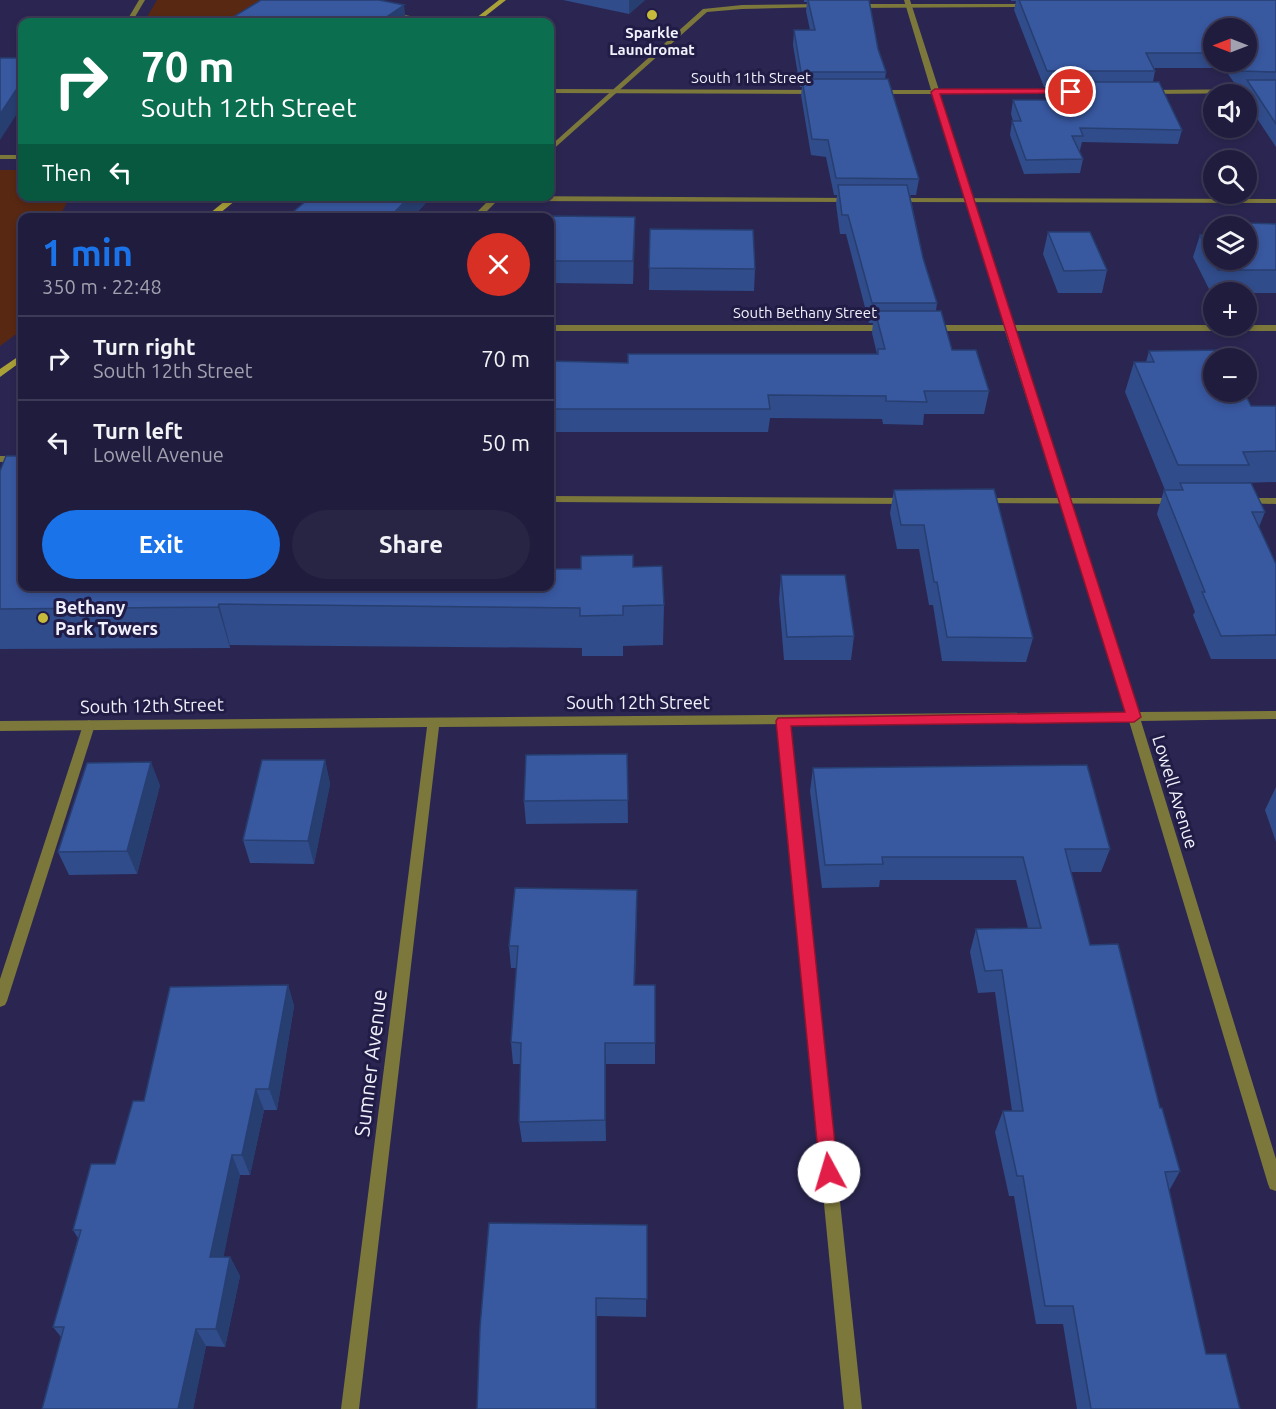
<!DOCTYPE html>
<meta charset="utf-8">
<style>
body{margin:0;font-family:Ubuntu,sans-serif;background:#282544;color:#f1f3f6;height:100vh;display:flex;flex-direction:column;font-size:22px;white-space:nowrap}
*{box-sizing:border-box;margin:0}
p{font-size:20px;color:#a2a1b0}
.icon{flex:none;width:33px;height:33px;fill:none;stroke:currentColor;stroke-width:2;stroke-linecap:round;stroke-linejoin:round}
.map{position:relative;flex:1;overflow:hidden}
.side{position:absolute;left:18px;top:213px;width:536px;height:378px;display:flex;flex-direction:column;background:#201c3d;border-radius:12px;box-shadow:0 3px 9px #0003,0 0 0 2px #3d3a57}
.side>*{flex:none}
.hud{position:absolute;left:18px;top:18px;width:536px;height:183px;border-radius:12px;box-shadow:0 3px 9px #0003,0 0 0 2px #3d3a57;background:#0b6e4f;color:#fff;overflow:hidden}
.needle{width:39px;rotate:270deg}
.fabs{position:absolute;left:1203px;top:18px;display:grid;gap:12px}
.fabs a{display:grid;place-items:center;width:54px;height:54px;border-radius:50%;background:#201c3d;box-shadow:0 3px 9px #0003,0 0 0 2px #3d3a57;font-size:30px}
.pin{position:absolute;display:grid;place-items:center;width:51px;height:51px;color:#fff;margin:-26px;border:3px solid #fff;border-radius:50%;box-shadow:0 2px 6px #0007}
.me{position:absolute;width:66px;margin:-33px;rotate:354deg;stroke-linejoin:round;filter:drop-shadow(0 0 4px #0008)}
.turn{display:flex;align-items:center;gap:21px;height:126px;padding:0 24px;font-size:27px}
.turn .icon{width:78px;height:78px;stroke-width:2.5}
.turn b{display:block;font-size:42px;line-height:51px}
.then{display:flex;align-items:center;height:57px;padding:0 24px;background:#0003;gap:12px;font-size:22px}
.round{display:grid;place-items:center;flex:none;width:63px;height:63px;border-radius:32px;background:#282544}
.headline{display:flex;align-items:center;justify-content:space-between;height:102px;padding:0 24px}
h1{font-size:36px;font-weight:700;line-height:45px;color:#1a73e8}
.primary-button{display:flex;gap:12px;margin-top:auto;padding:12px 24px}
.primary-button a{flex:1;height:69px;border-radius:36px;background:#1a73e8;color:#fff;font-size:24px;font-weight:700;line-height:69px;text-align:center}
.primary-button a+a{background:#282544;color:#f1f3f6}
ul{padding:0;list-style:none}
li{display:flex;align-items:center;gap:18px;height:84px;padding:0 24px;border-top:2px solid #3d3a57}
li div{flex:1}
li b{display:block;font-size:22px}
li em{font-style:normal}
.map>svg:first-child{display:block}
.green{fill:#582812}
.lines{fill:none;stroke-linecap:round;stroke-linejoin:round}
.service{fill:#7c773a;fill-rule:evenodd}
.minor{fill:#7c773a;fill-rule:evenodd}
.secondary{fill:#a9a037;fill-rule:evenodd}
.wall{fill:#304c8a;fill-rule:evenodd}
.shaded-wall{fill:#273e70}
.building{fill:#3858a0;stroke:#273e70;stroke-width:1.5}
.route{fill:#e11d48;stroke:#92132f;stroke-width:1.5}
.poi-dot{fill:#c7bb3c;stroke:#201c46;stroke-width:2}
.labels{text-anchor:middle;stroke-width:6;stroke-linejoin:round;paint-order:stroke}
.far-poi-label{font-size:15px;font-weight:bold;fill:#f0f1fc;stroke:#201c46}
.far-street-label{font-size:15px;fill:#f0f1fc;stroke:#201c46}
.poi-label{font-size:18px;font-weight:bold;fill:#f0f1fc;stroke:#201c46;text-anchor:start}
.street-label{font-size:18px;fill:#f0f1fc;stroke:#201c46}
.near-street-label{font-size:21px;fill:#f0f1fc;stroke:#201c46}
</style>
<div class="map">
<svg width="1276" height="1409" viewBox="0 0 1276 1409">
<rect width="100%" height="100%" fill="#2a2651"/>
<g class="green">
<polygon points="157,0 284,0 249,22 144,22"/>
<polygon points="0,170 22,170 22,196 70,197 59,217 22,218 22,330 0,346"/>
</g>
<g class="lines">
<g class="service">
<polygon points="822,4 824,5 824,7 742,9 707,12 549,153 549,147 703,9 742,5"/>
<polygon points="1032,4 1034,5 1034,7 854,8 851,6 854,4"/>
<polygon points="390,12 430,20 433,22 422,22 388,15 387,14"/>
<polygon points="493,196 851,198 855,200 851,202 497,201 480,218 471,218"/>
<polygon points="893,198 1276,199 1276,203 896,202 893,202"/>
<rect x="0" y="456" width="22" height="6"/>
<polygon points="549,496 909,498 914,501 909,504 549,502"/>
<polygon points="983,498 1176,498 1181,501 1176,504 979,503 978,501"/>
<polygon points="1244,498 1276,498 1276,504 1240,503 1239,501"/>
<polygon points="783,717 789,721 862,1409 844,1409 777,721"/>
<polygon points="89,720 95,725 7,1001 5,1005 0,1007 0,979 83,725"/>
</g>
<g class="minor">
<polygon points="139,0 145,0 132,22 126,22"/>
<polygon points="904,0 910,0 939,90 1064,90 1068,92 1064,94 940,94 1013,325 1276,325 1276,331 1014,331 1138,712 1276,711 1276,719 1141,721 1276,1159 1276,1191 1270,1189 1268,1184 1129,721 439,727 359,1409 341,1409 427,727 0,731 0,721 1126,712 1005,331 929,331 924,328 929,325 1004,325 933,94 877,94 873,92 877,90 931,90"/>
<polygon points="549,89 818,90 822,92 818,94 549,93"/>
<polygon points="1276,89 1276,93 1147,94 1143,92 1147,90"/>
<rect x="0" y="155" width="22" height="4"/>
<polygon points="549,325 888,325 893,328 888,331 549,331"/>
</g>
<g class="secondary">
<polygon points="499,0 506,0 478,22 471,22"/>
<polygon points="231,196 241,196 214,218 204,218"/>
<polygon points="22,354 22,361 0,377 0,369"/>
</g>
</g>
<g class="wall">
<polygon points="563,0 645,0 629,14"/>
<polygon points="804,0 869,0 878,49 886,72 885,79 919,179 916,195 910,195 923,258 937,303 936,311 952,350 989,391 984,414 924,414 923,425 883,424 882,419 770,418 768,432 549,432 549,361 628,363 877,354 872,333 873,323 869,323 846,234 840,234 836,204 837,195 834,195 826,157 811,155 801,95 802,87 800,87 793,45 794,30 810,30 806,11 807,2 804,2"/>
<path d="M1011,0H1276V147L1246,102V94H1242L1245,87H1237L1224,68H1154L1155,71L1153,82L1182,130L1178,144L1082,142L1080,150H1079L1083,159L1080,173L1024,174L1010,135L1012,121H1013L1011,114L1013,100H1050L1048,95L1049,87H1044L1014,10L1016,1H1011ZM1214,28L1246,62H1214Z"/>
<polygon points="311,196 432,196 412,218 286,218"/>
<polygon points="635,217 633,284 549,283 549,221"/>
<polygon points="1245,223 1276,224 1276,293 1211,293 1193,257 1200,235 1246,260 1246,226 1243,226"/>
<polygon points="650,229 755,269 754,291 649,290"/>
<polygon points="1048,232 1107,270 1102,293 1058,293 1043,254"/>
<polygon points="1149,351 1251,406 1276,406 1276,482 1242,483 1265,512 1259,527 1276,564 1276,659 1211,659 1193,615 1195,612 1157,514 1164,490 1165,490 1125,392 1134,362 1146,362"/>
<polygon points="0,471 22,586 633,567 664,605 663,645 623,646 623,656 582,656 582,648 230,645 230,648 0,649"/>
<polygon points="894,490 1033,638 1026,662 942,661 933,605 929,605 919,549 897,549 890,513"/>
<polygon points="781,575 854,636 851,660 784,660 779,599"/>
<polygon points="627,754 628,823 526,824 524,801"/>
<polygon points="325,760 330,784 314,864 250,863 243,840"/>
<polygon points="813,768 1110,849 1101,872 1071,872 1090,945 1160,1108 1180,1171 1169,1191 1206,1354 1240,1409 1077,1409 1063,1324 1036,1324 1014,1196 1009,1196 995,1132 1003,1111 1012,1111 995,992 978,993 970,952 976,929 1028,928 1016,880 880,880 879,887 822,888 810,791"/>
<polygon points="160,785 137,874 69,875 58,852"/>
<polygon points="1276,787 1276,842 1265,810"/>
<polygon points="637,890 635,985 655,1043 655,1064 606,1064 606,1141 522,1142 519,1122 521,1064 513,1064 511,1042 517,968 511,968 509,946"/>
<polygon points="288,985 294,1006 277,1110 264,1110 250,1175 240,1175 223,1257 230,1257 240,1276 225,1347 206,1346 193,1409 42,1409 61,1337 53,1327 78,1238 73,1230 115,1164"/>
<polygon points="647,1225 646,1317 597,1316 477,1409"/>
</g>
<g class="shaded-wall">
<polygon points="629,0 645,0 629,14"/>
<polygon points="404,5 406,22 379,22"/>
<polygon points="22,81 22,106 0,140 0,114"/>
<polygon points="410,196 432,196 412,218 391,218"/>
<polygon points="364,212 365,218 358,218"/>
<polygon points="635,217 635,239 633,284 633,261"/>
<polygon points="219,604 230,645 230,648 218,607"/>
<polygon points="325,760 330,784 314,864 308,841"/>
<polygon points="151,762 160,785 137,874 127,851"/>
<polygon points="637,890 637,913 634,1007 634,985"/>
<polygon points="288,985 294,1006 277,1110 269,1089"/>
<polygon points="605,1043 606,1064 606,1141 605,1120"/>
<polygon points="256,1089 264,1110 250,1175 242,1155"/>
<polygon points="232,1155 240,1175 220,1275 210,1257"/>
<polygon points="230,1257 240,1276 225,1347 216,1329"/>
<polygon points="596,1298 597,1316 597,1409 596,1409"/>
<polygon points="196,1329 206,1346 193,1409 178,1409"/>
</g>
<g class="building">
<polygon points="261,0 379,0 404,5 379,22 225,22"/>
<polygon points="808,0 869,0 878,49 886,72 801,72 794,30 815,30"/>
<polygon points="1019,0 1276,0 1276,72 1241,71 1235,62 1246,62 1246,28 1214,28 1214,53 1146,53 1155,71 1047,71"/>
<polygon points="0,58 22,58 22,81 0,114"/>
<polygon points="802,79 888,79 919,179 836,178 828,140 812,139"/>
<polygon points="1247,80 1276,80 1276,124"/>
<polygon points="1050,82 1159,82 1182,130 1080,128 1083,136 1072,136 1083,159 1026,160 1012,121 1021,121 1013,100 1058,100"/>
<polygon points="838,185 907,185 923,258 937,303 872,303 848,215 842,215"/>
<polygon points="312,196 410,196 390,217 364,212 358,218 286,218"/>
<polygon points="550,216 635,217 633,261 549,261"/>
<polygon points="1245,223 1276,224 1276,270 1218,270 1200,235 1214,235 1214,260 1246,260 1246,235 1251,235"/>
<polygon points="650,229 753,230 755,269 649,268"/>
<polygon points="1048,232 1090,232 1107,270 1064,271"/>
<polygon points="875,311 941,311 952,350 976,350 989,391 924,391 927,402 886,401 886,396 768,395 770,409 549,409 549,361 628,363 628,354 878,354 878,349 885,349"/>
<polygon points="1223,350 1227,358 1214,358 1214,392 1244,392 1251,406 1276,406 1276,451 1243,452 1249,465 1178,465 1134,362 1154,362 1149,351"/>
<polygon points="6,456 22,456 22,586 549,586 549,569 581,569 581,556 633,555 633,567 662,566 664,605 623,606 623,615 580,616 580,608 219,604 218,607 0,609 0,471"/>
<polygon points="1180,483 1251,483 1265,512 1252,512 1276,564 1276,635 1221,636 1202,592 1205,592 1164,490 1183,490"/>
<polygon points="994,489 1033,638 947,637 937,582 934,582 924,525 901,525 894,490"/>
<polygon points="781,575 845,575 854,636 787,637"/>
<polygon points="627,754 628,800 524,801 526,755"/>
<polygon points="262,760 325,760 308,841 243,840"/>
<polygon points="151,762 127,851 58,852 87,763"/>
<polygon points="1087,765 1110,849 1065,849 1090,945 1118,944 1160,1108 1162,1108 1180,1171 1165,1172 1206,1354 1226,1354 1240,1409 1091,1409 1073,1306 1045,1306 1023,1176 1017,1176 1003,1111 1023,1111 1002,970 985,971 976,929 1041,928 1023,857 882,857 883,864 825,865 813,768"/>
<polygon points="515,888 637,890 634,985 655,985 655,1043 605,1043 605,1120 519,1122 521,1043 511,1042 518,946 509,946"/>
<polygon points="288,985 269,1089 256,1089 242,1155 232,1155 210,1257 230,1257 216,1329 196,1329 178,1409 42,1409 64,1327 53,1327 81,1230 73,1230 91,1164 115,1164 133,1101 144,1101 170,987"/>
<polygon points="489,1223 647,1225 647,1299 596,1298 596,1409 477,1409 480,1327"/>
</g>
<polygon class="route" points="1071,89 1074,90 1074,93 940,94 1141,717 1134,722 791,726 838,1172 835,1178 829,1180 823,1178 820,1172 776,721 778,718 1125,712 931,92 935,89"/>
<g class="poi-dot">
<circle cx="652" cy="15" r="6"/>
<circle cx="43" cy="618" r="6"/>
</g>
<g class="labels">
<g class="far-poi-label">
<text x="652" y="38">Sparkle<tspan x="652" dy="17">Laundromat</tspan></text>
</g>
<g class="far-street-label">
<text x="751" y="83">South 11th Street</text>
<text x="805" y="318">South Bethany Street</text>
</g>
<g class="poi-label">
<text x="55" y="614">Bethany<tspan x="55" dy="21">Park Towers</tspan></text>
</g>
<g class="street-label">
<text x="638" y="709">South 12th Street</text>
<text transform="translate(152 706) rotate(-1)" y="6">South 12th Street</text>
<text transform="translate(1175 792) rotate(73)" y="6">Lowell Avenue</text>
</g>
<g class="near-street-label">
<text transform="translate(371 1063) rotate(-83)" y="7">Sumner Avenue</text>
</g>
</g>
</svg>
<div class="fabs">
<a><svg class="needle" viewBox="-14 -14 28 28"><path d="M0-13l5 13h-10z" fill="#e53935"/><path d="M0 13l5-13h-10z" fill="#a2a1b0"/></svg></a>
<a><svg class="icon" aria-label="sound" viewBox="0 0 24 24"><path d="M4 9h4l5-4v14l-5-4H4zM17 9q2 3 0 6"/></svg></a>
<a><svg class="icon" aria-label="search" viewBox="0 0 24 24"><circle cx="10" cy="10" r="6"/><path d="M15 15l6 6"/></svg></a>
<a><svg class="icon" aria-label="layers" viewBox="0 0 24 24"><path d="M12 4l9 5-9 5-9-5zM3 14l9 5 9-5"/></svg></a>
<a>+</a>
<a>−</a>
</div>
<div class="pin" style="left:1071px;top:92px;background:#d93025"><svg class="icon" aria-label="arrive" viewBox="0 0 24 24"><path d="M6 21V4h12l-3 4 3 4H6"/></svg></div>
<svg class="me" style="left:829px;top:1172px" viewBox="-20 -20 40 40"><circle r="19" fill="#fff"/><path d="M0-13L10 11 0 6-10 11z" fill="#e11d48"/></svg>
<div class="hud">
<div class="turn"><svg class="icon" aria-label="right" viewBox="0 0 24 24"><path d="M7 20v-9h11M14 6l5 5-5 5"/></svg><div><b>70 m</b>South 12th Street</div></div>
<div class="then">Then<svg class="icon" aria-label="left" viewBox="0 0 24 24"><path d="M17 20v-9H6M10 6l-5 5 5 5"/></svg></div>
</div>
<section class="side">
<div class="headline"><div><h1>1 min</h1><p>350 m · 22:48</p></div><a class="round" style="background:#d93025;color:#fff"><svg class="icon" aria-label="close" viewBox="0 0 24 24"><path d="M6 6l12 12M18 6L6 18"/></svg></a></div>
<ul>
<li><svg class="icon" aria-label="right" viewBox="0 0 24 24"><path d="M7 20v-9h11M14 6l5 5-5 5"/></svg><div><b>Turn right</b><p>South 12th Street</p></div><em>70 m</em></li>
<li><svg class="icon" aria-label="left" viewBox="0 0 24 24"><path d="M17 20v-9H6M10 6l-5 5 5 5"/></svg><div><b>Turn left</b><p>Lowell Avenue</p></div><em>50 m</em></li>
</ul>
<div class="primary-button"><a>Exit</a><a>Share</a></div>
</section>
</div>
